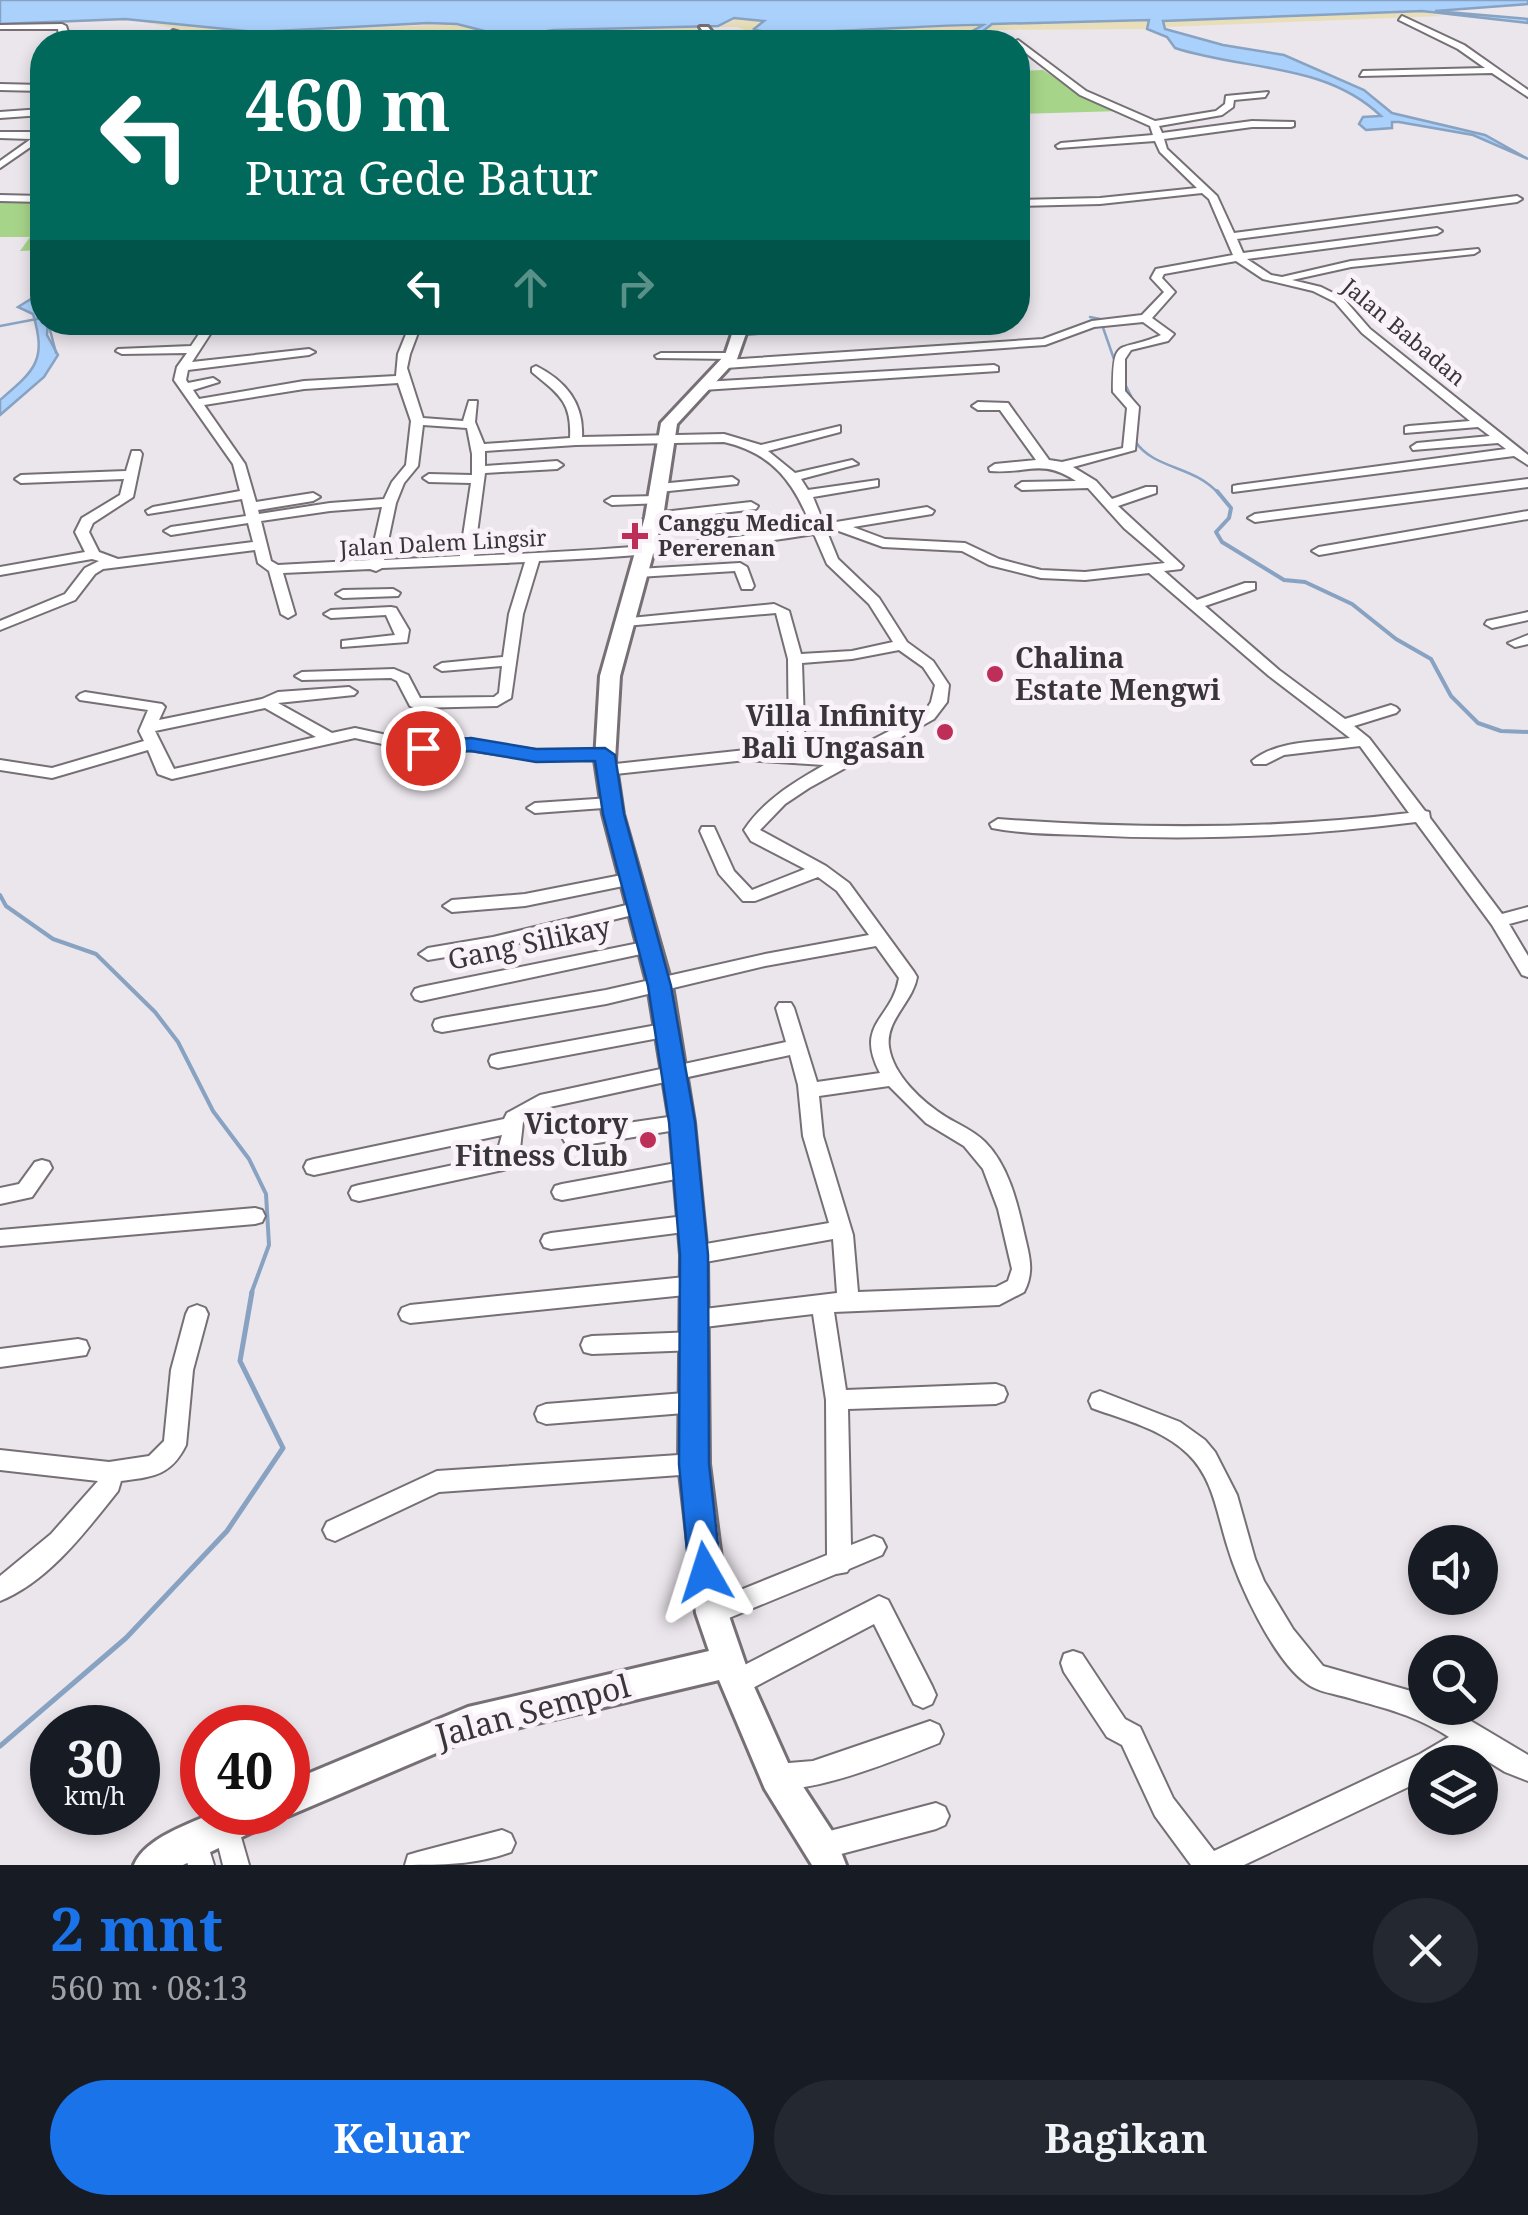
<!DOCTYPE html>
<html lang="id">
<meta charset="utf-8">
<style>
body{margin:0;font-family:"Noto Serif",serif;background:#242831;color:#f1f3f6;height:100vh;display:flex;flex-direction:column;font-size:38px;white-space:nowrap}
*{box-sizing:border-box;margin:0}
p{font-size:32px;color:#9ea1a6}
.icon{flex:none;width:55px;height:55px;fill:none;stroke:currentColor;stroke-width:2;stroke-linecap:round;stroke-linejoin:round}
.map{position:relative;height:1865px;overflow:hidden}
.panel{display:flex;flex-direction:column;background:#171b24;flex:1}
.panel>*{flex:none}
.banner{position:absolute;left:30px;top:30px;width:1000px;height:305px;border-radius:40px;box-shadow:0 5px 15px #0003;background:#00695c;color:#fff;overflow:hidden}
.controls{position:absolute;left:1408px;top:1525px;display:grid;gap:20px}
.controls a{display:grid;place-items:center;width:90px;height:90px;border-radius:50%;background:#171b24;box-shadow:0 5px 15px #0003;font-size:50px}
.speed{position:absolute;left:30px;top:1705px;display:flex;gap:20px;font-size:50px;font-weight:700;text-align:center}
.speed>*{display:grid;place-content:center;width:130px;height:130px;border-radius:50%;background:#171b24;box-shadow:0 5px 15px #0003;line-height:1}
.speed small{font-size:25px;font-weight:400}
.speed .limit{border:15px solid #d22;background:#fff;color:#111}
.pin{position:absolute;display:grid;place-items:center;width:85px;height:85px;color:#fff;margin:-42px;border:5px solid #fff;border-radius:50%;box-shadow:0 2px 10px #0007}
.me{position:absolute;width:110px;margin:-55px;rotate:354deg;stroke-linejoin:round;filter:drop-shadow(0 0 8px #0008)}
.turn{display:flex;align-items:center;gap:35px;height:210px;padding:0 50px;font-size:45px}
.turn .icon{width:130px;height:130px;stroke-width:2.5}
.turn b{display:block;font-size:70px;line-height:85px}
.lanes{display:flex;align-items:center;height:95px;padding:0 50px;background:#0003;justify-content:center;gap:50px;direction:ltr}
.lanes .off{opacity:.35}
.round{display:grid;place-items:center;flex:none;width:105px;height:105px;border-radius:52px;background:#242831}
.head{display:flex;align-items:center;justify-content:space-between;height:170px;padding:0 50px}
h1{font-size:60px;font-weight:700;line-height:75px;color:#1a73e8}
.cta{display:flex;gap:20px;margin-top:auto;padding:20px 50px}
.cta a{flex:1;height:115px;border-radius:60px;background:#1a73e8;color:#fff;font-size:40px;font-weight:700;line-height:115px;text-align:center}
.cta a+a{background:#242831;color:#f1f3f6}
.map>svg:first-child{display:block}
.green{fill:#a6d489}
.sand{fill:#e8deb9}
.water{fill:#aad1fc;stroke:#88a2c2;stroke-width:2.5}
.lines{fill:none;stroke-linecap:round;stroke-linejoin:round}
.stream-far2{stroke:#88a2c2;stroke-width:2.5}
.stream-far1{stroke:#88a2c2;stroke-width:4}
.stream{stroke:#88a2c2;stroke-width:5}
.street-casing{stroke:#767076;stroke-width:4}
.secondary-casing{stroke:#767076;stroke-width:6}
.street{fill:#fff;fill-rule:evenodd}
.secondary{fill:#fff;fill-rule:evenodd}
.route{fill:#1a73e8;stroke:#114b97;stroke-width:2.5}
.poi-dot{fill:#bd2e58;stroke:#f9f2f9;stroke-width:4}
.labels{text-anchor:middle;stroke-width:10;stroke-linejoin:round;paint-order:stroke}
.far-street-label{font-size:22px;fill:#393639;stroke:#f9f2f9}
.far-poi-label{font-size:22px;font-weight:bold;fill:#393639;stroke:#f9f2f9;text-anchor:start}
.poi-label{font-size:28px;font-weight:bold;fill:#393639;stroke:#f9f2f9;text-anchor:end}
.street-label{font-size:28px;fill:#393639;stroke:#f9f2f9}
.near-street-label{font-size:32px;fill:#393639;stroke:#f9f2f9}
</style>
<div class="map">
<svg width="1528" height="1865" viewBox="0 0 1528 1865">
<rect width="100%" height="100%" fill="#ebe5ec"/>
<g class="green">
<polygon points="1043,70 1089,99 1120,111 1018,114 1018,71"/>
<polygon points="0,199 42,200 42,250 20,251 30,237 0,237"/>
</g>
<g class="sand">
<polygon points="1422,11 1441,16 1166,27 1163,20"/>
<path d="M738,18L764,21L758,33C834,35 909,24 985,25L953,42H917L902,38L804,42L758,37L738,27H696L697,31L523,37L554,30L689,28L726,24Z"/>
<polygon points="125,19 257,32 457,24 504,38 494,42 451,42 452,39 445,37 195,32 132,20 0,25"/>
<polygon points="1150,20 1145,29 988,30 992,24"/>
</g>
<g class="water">
<path d="M0,0H1528V4L1435,11L1528,19V23L1422,11L1163,21L1165,29L1223,45L1284,55L1364,90L1392,113L1485,135L1528,159L1473,135L1399,122H1392V128L1366,130L1359,124L1363,117L1381,116C1324,62 1245,71 1175,48L1167,37L1147,29L1149,20L992,24L969,42H953L983,25C947,23 767,39 754,29L764,21L734,18L718,26L554,30C532,32 515,42 494,42L504,36L457,24L428,23L257,32L125,19L0,24Z"/>
<path d="M42,292V322L48,323L47,335L58,355L44,377L0,415V400C35,370 47,361 33,314L18,307Z"/>
</g>
<g class="lines">
<g class="stream-far2">
<polyline points="1090,317 1100,319 1115,362"/>
<polyline points="48,322 56,353"/>
<polyline points="0,326 42,318"/>
<polyline points="1123,380 1136,406"/>
<path d="M1135,441C1154,470 1194,465 1219,494"/>
</g>
<g class="stream-far1">
<polyline points="1217,491 1231,508 1229,518 1216,532 1222,542 1284,580 1305,582 1352,604 1396,639 1431,659 1451,696 1478,723 1501,731 1528,732"/>
<polyline points="0,895 6,906 53,939 96,954 155,1012 178,1042 213,1111 249,1159 266,1194 269,1245 251,1294"/>
</g>
<polyline class="stream" points="0,1746 126,1638 227,1531 283,1448 240,1361 252,1292"/>
<g class="street-casing">
<g id="street">
<polygon points="1402,16 1464,45 1528,90 1528,97 1492,73 1360,76 1363,71 1485,68 1458,49 1399,20"/>
<polygon points="62,24 66,26 69,35 155,42 67,40 59,36 58,29 0,29 0,25"/>
<polygon points="173,30 180,32 166,42 157,42"/>
<path d="M1018,40L1086,91L1155,121L1216,111L1225,104L1226,96L1268,92L1265,97L1234,100L1233,107L1222,115L1159,126L1162,133L1252,121L1294,122V126L1291,127H1252L1164,139L1167,149L1217,196L1234,233L1517,196L1522,199L1517,202L1237,239L1243,253L1437,228L1442,231L1437,234L1247,259L1271,275L1282,277L1351,261L1478,249L1479,251L1474,254L1351,267L1292,280L1321,287L1343,298L1370,329L1528,455V465L1514,456L1233,492V486L1238,485L1506,449L1498,443L1413,450L1411,447L1417,443L1490,436L1478,427L1405,433V427L1409,426L1470,421L1362,333L1335,302L1313,291L1263,279L1236,261L1164,274L1162,278L1175,292L1152,318L1174,334L1168,341L1131,350L1125,359V391L1139,407L1135,450L1073,467L1096,481L1112,499L1146,487H1156V493L1118,506L1183,566L1181,569L1164,571L1197,600L1245,583H1255V589L1205,606L1279,670L1345,719L1391,705L1396,707L1399,710L1396,713L1354,726L1369,738L1425,811L1429,812L1430,818L1502,914L1528,907V919L1509,924L1528,956V977L1522,975L1492,925L1416,822C1306,836 1196,841 1084,835C1054,834 1022,834 992,828L990,824L998,819C1136,829 1271,830 1409,813L1360,746L1284,755L1266,764H1254L1252,761C1277,740 1318,742 1350,738L1269,676L1149,573L1085,580L1041,578L989,565L962,551L883,547L836,530L827,532L838,559L879,598L907,642L933,661L949,685L947,702L934,719L809,788L785,804L760,830L826,866L849,883L914,972L917,977C913,1002 885,1020 889,1047C893,1075 922,1102 946,1117C959,1125 973,1130 985,1142C1008,1165 1017,1201 1024,1233C1029,1255 1035,1271 1024,1292L999,1305L834,1312L846,1390L996,1384L1004,1387L1007,1394L1004,1401L996,1404L848,1409L851,1545L874,1536L882,1539L886,1547L882,1555L849,1569L847,1572L836,1574L712,1625L703,1621L700,1613L703,1605L827,1555L826,1400L813,1314L696,1328L688,1325L685,1319L688,1313L696,1310L837,1293L833,1239L694,1264L687,1261L684,1255L687,1249L694,1246L829,1223L803,1136L798,1085L790,1055L545,1108L523,1122L520,1149L510,1168L503,1170L359,1201L352,1199L349,1193L352,1187L359,1185L496,1156L502,1135L314,1175L307,1173L304,1167L307,1161L314,1159L504,1119L507,1113L540,1095L786,1042L776,1008L779,1003H791L794,1008L817,1082L880,1073C854,1023 892,1020 899,978L876,946L765,966L606,1004L442,1032L435,1030L433,1025L435,1020L442,1018L606,990L765,954L869,935L837,891L818,877L755,901H743L719,874L700,831L702,827H714L734,871L752,890L805,869L751,841L744,830C764,800 793,783 824,765L746,760L606,775L598,770L606,765L746,750L789,753L788,659L776,613L625,626L618,622L620,619L774,604L789,611L801,654L852,651L893,642L869,604L827,564L814,534C723,549 632,557 539,561L523,614L511,698L497,706L415,708L410,706L397,681L391,678L302,680L295,676L302,672L394,669L408,675L420,698L494,697L499,693L502,666L442,671L435,667L442,663L503,657L509,614L525,562L382,568L376,571L370,569L283,573L295,614L288,618L281,614L269,571L258,563L255,550L103,569L95,574L75,600L0,630V621L65,594L85,568L99,561L92,559L0,575V567L85,552L75,532L82,518L120,495L124,479L21,483L15,479L21,475L126,471L132,451H140L142,454L133,497L93,523L89,532L99,552L118,559L253,542L248,523L171,535L164,531L171,527L246,516L242,499L148,514L146,511L153,507L240,491L233,464L174,380L177,367L187,353L122,354L116,351L118,349L191,346L207,322H218L192,362L309,349L315,352L309,355L188,370L186,380L188,383L213,378L219,382L193,390L199,399L304,381L396,376L398,354L411,322H422L410,354L407,368L423,418L463,421L469,401H477L475,422L484,444L570,438C572,401 558,394 532,372V368L536,366C566,381 584,404 582,437L724,434L761,445L840,426V432L768,451L795,473L852,460L858,464L801,479L808,490L878,480V486L813,497L824,524L927,507L934,511L932,514L853,527L885,539L965,543L999,559L1041,570L1085,572L1165,563L1124,528L1088,488L1022,490L1016,486L1022,482L1076,481C1041,458 1028,474 990,471L989,468L995,464L1036,460L1000,410H978L972,406L978,402L1008,403L1049,460L1062,462L1123,448L1127,408L1113,392C1113,333 1118,354 1161,335L1143,322L1094,327L1045,345L726,368L720,364L726,360L1043,339L1092,321L1142,315L1164,292L1151,278L1156,269L1233,255L1209,199L1202,193L1100,204L1018,206V200L1100,198L1197,188L1160,152L1155,141L1058,148L1056,146L1061,143L1153,135L1150,126L1080,95L1018,47V42H1014ZM398,383L411,421L406,465L392,482L384,499L330,503L259,514L258,510L313,501L320,497L313,493L256,502L245,464L204,405L304,389ZM423,425L467,428L472,454V475L429,474L423,478L429,482L471,483L460,556L384,560L396,503L404,483L418,466ZM724,442C772,453 794,482 811,526C699,545 587,551 474,556L485,473L557,469L563,465L557,461L485,466V451L576,445ZM382,507L370,560L278,565L271,561L261,521L330,511ZM899,650L923,667L935,685L931,702L924,713L839,757L805,754L802,663L852,659ZM889,1086L926,1123L964,1146L983,1169L998,1209L1012,1269L1008,1281L996,1287L858,1292L853,1235L823,1136L819,1096Z"/>
<polygon points="0,84 42,85 42,91 0,90"/>
<polygon points="42,109 42,115 0,118 0,112"/>
<polygon points="0,132 42,132 42,139 0,168 0,161 31,139 0,138"/>
<polygon points="0,195 42,196 42,202 0,201"/>
<polygon points="826,322 896,322 891,325 742,334 736,331 742,328"/>
<polygon points="661,353 732,353 738,356 732,359 657,358 655,356"/>
<polygon points="994,365 998,367 998,371 703,390 697,386 703,382"/>
<polygon points="732,477 738,481 737,484 659,492 653,488 659,484"/>
<polygon points="1528,479 1528,487 1255,522 1248,518 1255,514"/>
<polygon points="657,496 662,497 662,503 612,505 605,501 612,497"/>
<polygon points="751,502 758,506 756,509 654,521 647,517 654,513"/>
<polygon points="1528,511 1528,519 1319,555 1312,551 1319,547"/>
<polygon points="740,563 747,567 754,586 752,589 742,589 735,571 638,577 631,573 638,569"/>
<polygon points="393,589 400,593 398,596 343,598 336,594 343,590"/>
<polygon points="391,607 396,608 409,630 407,642 342,647 342,641 395,635 386,615 331,618 324,614 331,610"/>
<polygon points="1528,612 1528,620 1492,628 1485,624 1487,621"/>
<polygon points="1528,635 1528,644 1515,647 1508,643"/>
<path d="M349,687L357,692L354,695L278,703L332,733L355,728L423,743L462,739L536,750H605L613,755L605,760H536L462,749L423,753L355,738L172,779L158,774L148,750L52,778L0,770V760L52,768L144,741L139,731L148,710L80,700L77,697L80,694L85,692L162,704L165,707L159,720L262,699L278,692ZM265,708L316,737L174,769L155,731Z"/>
<polygon points="611,798 617,799 619,803 617,807 535,813 527,808 535,803"/>
<polygon points="632,873 640,879 638,883 525,906 452,912 443,906 452,900 525,894"/>
<polygon points="639,902 645,904 648,908 645,912 493,949 428,960 419,954 428,948 493,937"/>
<polygon points="649,941 658,947 655,951 421,1001 415,999 412,994 415,989 421,987"/>
<polygon points="668,1023 675,1025 677,1030 675,1035 498,1068 491,1066 489,1061 491,1056 498,1054"/>
<polygon points="682,1115 689,1117 692,1122 689,1127 682,1129 573,1147 566,1144 563,1139 566,1134 573,1131"/>
<polygon points="42,1160 49,1162 52,1168 32,1197 0,1204 0,1188 19,1184 35,1162"/>
<polygon points="687,1161 694,1163 697,1169 694,1175 687,1177 562,1200 555,1198 552,1192 555,1186 562,1184"/>
<polygon points="255,1208 262,1210 265,1216 262,1222 255,1224 0,1246 0,1230"/>
<polygon points="692,1215 699,1217 702,1223 699,1229 692,1231 551,1249 544,1247 541,1241 544,1235 551,1233"/>
<polygon points="695,1276 702,1279 706,1285 702,1291 695,1294 410,1323 402,1320 399,1314 402,1308 410,1305"/>
<path d="M197,1305L205,1308L208,1314L193,1370L186,1445C171,1476 152,1477 121,1481L118,1491C86,1531 49,1581 0,1601V1576L51,1534L98,1481L0,1470V1450L109,1462L149,1456L164,1441L171,1370L186,1314L189,1308Z"/>
<polygon points="696,1332 704,1334 707,1341 704,1348 696,1350 592,1354 584,1352 581,1345 584,1338 592,1336"/>
<polygon points="78,1339 86,1341 89,1348 86,1355 0,1367 0,1349"/>
<path d="M1100,1391L1180,1422L1205,1440L1215,1452L1237,1495L1255,1559L1264,1581L1293,1629L1323,1666L1425,1695V1708H1449L1528,1755V1781L1505,1772L1471,1751L1454,1762H1425V1779L1244,1865H1191L1155,1816L1122,1745L1107,1737L1064,1672L1061,1663L1064,1654L1073,1651L1082,1654L1125,1719L1140,1727L1173,1798L1214,1851L1420,1754L1449,1737C1415,1715 1387,1709 1349,1698C1336,1694 1317,1692 1306,1683C1273,1659 1238,1583 1227,1545C1217,1513 1213,1478 1188,1454C1162,1429 1125,1420 1092,1408L1089,1401L1092,1394Z"/>
<polygon points="697,1392 705,1395 708,1402 705,1409 697,1412 546,1424 538,1421 535,1414 538,1407 546,1404"/>
<polygon points="694,1454 702,1457 705,1464 702,1471 694,1474 439,1492 335,1541 327,1538 323,1530 327,1522 437,1471"/>
<polygon points="879,1596 888,1600 932,1686 936,1695 932,1704 923,1708 914,1704 874,1624 745,1692 736,1696 727,1692 723,1683 727,1674"/>
<path d="M930,1721L939,1725L943,1734L939,1743C904,1757 800,1800 768,1786L764,1777L768,1768L777,1764L813,1761Z"/>
<polygon points="936,1803 945,1807 949,1816 945,1825 936,1829 822,1859 813,1855 809,1846 813,1837 822,1833"/>
<polygon points="228,1812 235,1816 249,1865 223,1865 213,1825 217,1816"/>
<polygon points="194,1826 203,1830 214,1865 188,1865 181,1839 185,1830"/>
<path d="M502,1830L511,1834L515,1843L511,1852C476,1865 442,1865 405,1865L408,1855L418,1852Z"/>
</g>
</g>
<g class="secondary-casing">
<g id="secondary">
<polygon points="700,27 708,27 720,42 710,42"/>
<polygon points="736,322 750,322 737,359 677,424 663,517 620,676 615,760 623,814 672,986 694,1122 707,1255 709,1464 728,1613 751,1680 789,1765 834,1834 846,1865 812,1865 765,1789 719,1680 469,1739 288,1816 280,1812 288,1812 288,1782 468,1707 709,1651 696,1613 679,1464 681,1255 670,1122 648,986 603,814 595,760 600,676 645,517 661,423 725,355"/>
<path d="M216,1812H274L269,1824L183,1865H134C145,1838 189,1824 216,1812Z"/>
</g>
</g>
<use href="#street" class="street"/>
<use href="#secondary" class="secondary"/>
</g>
<polygon class="route" points="471,738 536,749 605,748 615,755 624,814 671,986 695,1122 708,1255 709,1464 721,1572 716,1583 705,1587 694,1583 689,1572 679,1464 680,1255 669,1122 648,986 603,814 595,761 536,762 471,751 423,755 413,748 423,742"/>
<g class="poi-dot">
<path d="M630 521h10v10h10v10h-10v10h-10v-10h-10v-10h10z"/>
<circle cx="995" cy="674" r="10"/>
<circle cx="945" cy="732" r="10"/>
<circle cx="648" cy="1140" r="10"/>
</g>
<g class="labels">
<g class="far-street-label">
<text transform="translate(1404 332) rotate(40)" y="8">Jalan Babadan</text>
<text transform="translate(443 543) rotate(-3)" y="8">Jalan Dalem Lingsir</text>
</g>
<g class="far-poi-label">
<text x="658" y="531">Canggu Medical<tspan x="658" dy="25">Pererenan</tspan></text>
</g>
<g class="poi-label">
<text x="1015" y="668" text-anchor="start">Chalina<tspan x="1015" dy="32">Estate Mengwi</tspan></text>
<text x="925" y="726">Villa Infinity<tspan x="925" dy="32">Bali Ungasan</tspan></text>
<text x="628" y="1134">Victory<tspan x="628" dy="32">Fitness Club</tspan></text>
</g>
<g class="street-label">
<text transform="translate(529 943) rotate(-12)" y="10">Gang Silikay</text>
</g>
<g class="near-street-label">
<text transform="translate(533 1711) rotate(-15)" y="11">Jalan Sempol</text>
</g>
</g>
</svg>
<div class="controls">
<a><svg class="icon" aria-label="sound" viewBox="0 0 24 24"><path d="M4 9h4l5-4v14l-5-4H4zM17 9q2 3 0 6"/></svg></a>
<a><svg class="icon" aria-label="search" viewBox="0 0 24 24"><circle cx="10" cy="10" r="6"/><path d="M15 15l6 6"/></svg></a>
<a><svg class="icon" aria-label="layers" viewBox="0 0 24 24"><path d="M12 4l9 5-9 5-9-5zM3 14l9 5 9-5"/></svg></a>
</div>
<div class="speed"><div>30<small>km/h</small></div><div class="limit">40</div></div>
<div class="pin" style="left:423px;top:748px;background:#d93025"><svg class="icon" aria-label="arrive" viewBox="0 0 24 24"><path d="M6 21V4h12l-3 4 3 4H6"/></svg></div>
<svg class="me" style="left:705px;top:1572px" viewBox="-20 -20 40 40"><path d="M0-17L14 15 0 8-14 15z" fill="#1a73e8" stroke="#fff" stroke-width="4"/></svg>
<div class="banner">
<div class="turn"><svg class="icon" aria-label="left" viewBox="0 0 24 24"><path d="M17 20v-9H6M10 6l-5 5 5 5"/></svg><div><b>460 m</b>Pura Gede Batur</div></div>
<div class="lanes"><svg class="icon" aria-label="left" viewBox="0 0 24 24"><path d="M17 20v-9H6M10 6l-5 5 5 5"/></svg><svg class="icon off" aria-label="ahead" viewBox="0 0 24 24"><path d="M12 20V5M6 11l6-6 6 6"/></svg><svg class="icon off" aria-label="right" viewBox="0 0 24 24"><path d="M7 20v-9h11M14 6l5 5-5 5"/></svg></div>
</div>
</div>
<section class="panel">
<div class="head"><div><h1>2 mnt</h1><p>560 m · 08:13</p></div><a class="round"><svg class="icon" aria-label="close" viewBox="0 0 24 24"><path d="M6 6l12 12M18 6L6 18"/></svg></a></div>
<div class="cta"><a>Keluar</a><a>Bagikan</a></div>
</section>
